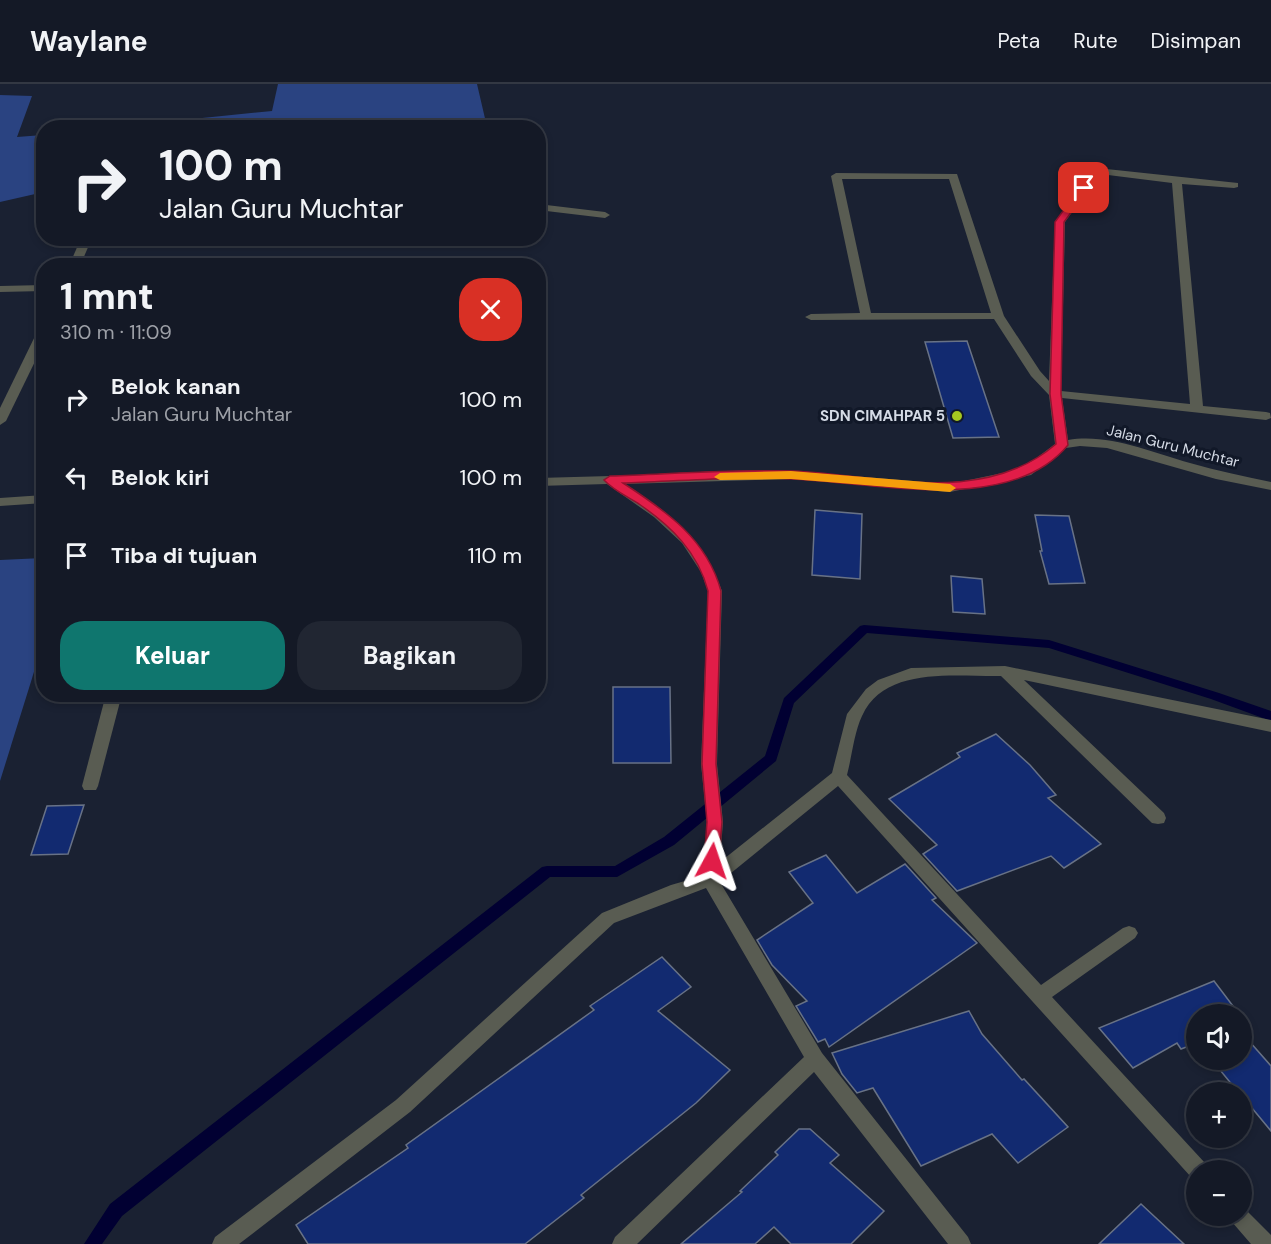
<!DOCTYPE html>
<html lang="id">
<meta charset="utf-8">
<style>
body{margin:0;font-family:"DM Sans",sans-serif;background:#212632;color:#f1f3f6;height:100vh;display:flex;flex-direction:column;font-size:22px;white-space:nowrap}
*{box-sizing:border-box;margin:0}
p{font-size:20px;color:#9da0a7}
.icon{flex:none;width:33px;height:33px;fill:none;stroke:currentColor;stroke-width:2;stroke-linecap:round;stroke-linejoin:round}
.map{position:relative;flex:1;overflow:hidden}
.details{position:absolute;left:36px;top:174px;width:510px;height:444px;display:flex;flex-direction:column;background:#141926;border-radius:24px;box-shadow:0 3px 9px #0003,0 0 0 2px #333843}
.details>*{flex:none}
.banner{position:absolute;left:36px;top:36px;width:510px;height:126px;border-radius:24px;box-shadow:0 3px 9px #0003,0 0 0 2px #333843;background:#141926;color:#f1f3f6;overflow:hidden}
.buttons{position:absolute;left:1186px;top:920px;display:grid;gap:12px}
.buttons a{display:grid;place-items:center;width:66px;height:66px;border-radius:50%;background:#141926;box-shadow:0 3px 9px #0003,0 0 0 2px #333843;font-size:30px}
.pin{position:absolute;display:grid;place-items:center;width:51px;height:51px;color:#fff;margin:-26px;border-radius:12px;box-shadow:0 3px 9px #0006}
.me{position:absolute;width:66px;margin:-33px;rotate:5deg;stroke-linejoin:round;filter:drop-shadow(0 0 4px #0008)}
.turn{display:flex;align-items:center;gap:21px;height:126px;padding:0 24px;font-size:27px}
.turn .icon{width:78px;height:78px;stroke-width:2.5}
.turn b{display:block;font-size:42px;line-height:51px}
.round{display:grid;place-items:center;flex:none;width:63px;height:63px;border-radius:24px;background:#212632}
.summary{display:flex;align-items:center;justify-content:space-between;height:102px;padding:0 24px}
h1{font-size:36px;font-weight:800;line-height:45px}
.button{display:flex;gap:12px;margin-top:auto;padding:12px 24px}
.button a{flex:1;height:69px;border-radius:24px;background:#0f766e;color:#fff;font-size:24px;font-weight:800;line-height:69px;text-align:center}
.button a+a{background:#212632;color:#f1f3f6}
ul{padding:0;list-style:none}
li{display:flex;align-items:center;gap:18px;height:78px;padding:0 24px}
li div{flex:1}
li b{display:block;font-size:22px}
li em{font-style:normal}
header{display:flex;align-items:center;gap:36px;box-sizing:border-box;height:84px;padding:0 30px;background:#141926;border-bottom:2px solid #333843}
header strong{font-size:28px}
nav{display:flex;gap:33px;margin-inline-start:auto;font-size:21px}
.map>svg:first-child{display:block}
.green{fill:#2a4381}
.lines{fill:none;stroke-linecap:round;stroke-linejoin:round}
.stream{fill:#010032;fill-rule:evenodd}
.building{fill:#122a70;stroke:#687286;stroke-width:1.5}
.minor{fill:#595c52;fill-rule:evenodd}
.route{fill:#e11d48;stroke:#92132f;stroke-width:1.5}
.slow{fill:#f59e0b}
.poi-dot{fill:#a6c820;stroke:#111828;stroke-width:2}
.labels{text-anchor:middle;stroke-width:6;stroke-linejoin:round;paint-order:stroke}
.poi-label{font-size:15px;font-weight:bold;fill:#d5dbe6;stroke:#111828;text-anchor:end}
.street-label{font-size:15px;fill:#d5dbe6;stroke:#111828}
</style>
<header>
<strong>Waylane</strong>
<nav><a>Peta</a><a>Rute</a><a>Disimpan</a></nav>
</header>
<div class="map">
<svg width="1271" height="1160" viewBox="0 0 1271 1160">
<rect width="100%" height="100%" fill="#1a2132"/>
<g class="green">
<polygon points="278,0 477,0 487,43 114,43 272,27"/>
<polygon points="0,11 32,12 17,53 43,51 44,108 0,118"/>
<polygon points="43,474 43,559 0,697 0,476"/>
</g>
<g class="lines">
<polygon class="stream" points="864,541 1049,556 1219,609 1271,627 1271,637 1211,615 1049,564 867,549 794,619 776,677 674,761 617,793 550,793 122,1132 102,1160 84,1160 110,1120 542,783 547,782 615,782 664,753 765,672 784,614 860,542"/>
</g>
<g class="building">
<polygon points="967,257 999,353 953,354 925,258"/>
<polygon points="815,426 862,430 860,495 812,491"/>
<polygon points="1035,431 1069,432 1085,499 1049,500 1040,467 1042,467"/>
<polygon points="951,492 982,495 985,530 953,528"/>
<polygon points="613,603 670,603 671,679 613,679"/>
<polygon points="996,650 1030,681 1056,711 1048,714 1101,760 1064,784 1051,772 957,807 923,770 937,761 889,715 960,673 957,669"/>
<polygon points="84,721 68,770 31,771 47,722"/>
<polygon points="826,771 857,809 905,780 936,814 932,816 977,859 829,963 825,955 818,958 796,922 807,917 772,881 757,856 813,819 789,788"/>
<polygon points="662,873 691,903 658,927 730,986 696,1019 581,1111 584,1114 525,1160 308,1160 296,1141 408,1064 406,1061 594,926 590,922"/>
<polygon points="1214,897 1239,930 1197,930 1197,959 1181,965 1177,959 1133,984 1099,944"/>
<polygon points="969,927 982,950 1022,996 1024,995 1068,1043 1018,1079 992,1050 921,1082 873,1004 857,1009 842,990 832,969"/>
<polygon points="1242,949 1271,982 1271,1047 1242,1012 1242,1008 1238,1008 1211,975 1242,975"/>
<polygon points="799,1045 810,1045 839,1071 830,1079 884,1127 851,1160 791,1160 774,1143 755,1160 681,1160 742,1108 740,1107 778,1071 775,1068"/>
<polygon points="1141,1120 1184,1160 1099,1160"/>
</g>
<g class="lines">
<g class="minor">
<path d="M1097,84L1238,99V103L1234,104L1182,100L1203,322L1266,328L1270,329L1271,334L1266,336L1062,314L1068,356C1108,349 1151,368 1190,379C1217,387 1244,392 1271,398V406L1216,395L1107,364L1080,362L1066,364L1031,391L950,408L791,395L625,400C668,428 704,457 722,507L717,680L723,738L720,778L832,689L847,630L866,605L878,596L911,584L1005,582L1271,636V648L1024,596L1164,729L1166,734L1164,739L1158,740L1152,739L1001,592C957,593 885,581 862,632C854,649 852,672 847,691L1041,901L1123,844L1129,842L1135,844L1138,849L1135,854L1052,913L1205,1079L1208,1086H1197V1095L1191,1093L838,702L720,798L822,969L968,1153L971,1160H948L814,988L637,1160H612L615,1153L804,973L706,804L614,839L410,1028L239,1160H212L215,1153L396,1016L602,829L671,801L702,792L707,738L701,680L708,507L701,488L682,459L654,433L607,400L538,402V394L791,387L950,400L1022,385L1055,360L1049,311L1031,292L994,235L811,236L805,233L811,230L860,229L831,92L836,89L957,90L1004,232L1040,287L1049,297L1055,138L1093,85ZM1100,90L1172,99L1190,320L1061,307L1065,138ZM842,95H949L991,229H871Z"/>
<polygon points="538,120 605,128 610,131 605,134 538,126"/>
<polygon points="81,154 92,154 80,182 69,182"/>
<polygon points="44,201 44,207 0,208 0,202"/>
<polygon points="44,243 44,259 6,337 0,341 0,324 38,246"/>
<polygon points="44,411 44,419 0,422 0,414"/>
<polygon points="106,610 122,610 98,702 96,706 84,706 82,702"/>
<polygon points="1242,1122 1271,1151 1271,1160 1251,1160 1232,1138 1229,1131 1242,1131"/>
</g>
</g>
<path class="route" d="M1081,102L1089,104L1064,138L1061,310L1068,361C1010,432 872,398 792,395C737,392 679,397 623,399C666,427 707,455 721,507L716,680L722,738L719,777L717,781H706L704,777L707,738L702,680L708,507C698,468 671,442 639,420C628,413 613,406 604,396L610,392C671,390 732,385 793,387C880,391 983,423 1056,360L1050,310L1055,138Z"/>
<polygon class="slow" points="791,387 950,400 956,404 950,408 791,395 720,396 714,393 720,389"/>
<circle class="poi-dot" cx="957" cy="332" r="6"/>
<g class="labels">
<g class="poi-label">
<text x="945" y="337">SDN CIMAHPAR 5</text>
</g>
<g class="street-label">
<text transform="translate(1173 362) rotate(14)" y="5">Jalan Guru Muchtar</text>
</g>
</g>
</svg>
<div class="buttons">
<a><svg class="icon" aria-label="sound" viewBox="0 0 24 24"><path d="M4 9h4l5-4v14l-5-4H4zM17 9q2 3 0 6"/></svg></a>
<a>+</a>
<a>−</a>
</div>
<div class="pin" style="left:1084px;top:104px;background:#d93025"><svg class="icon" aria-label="arrive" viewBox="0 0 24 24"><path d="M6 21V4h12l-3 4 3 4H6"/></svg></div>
<svg class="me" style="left:712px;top:777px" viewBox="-20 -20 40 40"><path d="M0-17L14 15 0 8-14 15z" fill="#e11d48" stroke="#fff" stroke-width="4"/></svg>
<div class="banner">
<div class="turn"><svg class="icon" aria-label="right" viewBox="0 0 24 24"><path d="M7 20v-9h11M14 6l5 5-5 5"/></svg><div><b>100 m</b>Jalan Guru Muchtar</div></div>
</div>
<section class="details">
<div class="summary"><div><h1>1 mnt</h1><p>310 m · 11:09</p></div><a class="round" style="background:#d93025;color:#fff"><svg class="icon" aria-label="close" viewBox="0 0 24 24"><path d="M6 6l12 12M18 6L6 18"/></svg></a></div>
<ul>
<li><svg class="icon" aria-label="right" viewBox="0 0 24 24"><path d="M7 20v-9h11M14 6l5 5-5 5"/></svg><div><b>Belok kanan</b><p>Jalan Guru Muchtar</p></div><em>100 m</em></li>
<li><svg class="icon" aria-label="left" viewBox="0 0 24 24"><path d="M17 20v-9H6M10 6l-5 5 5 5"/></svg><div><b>Belok kiri</b></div><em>100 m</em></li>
<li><svg class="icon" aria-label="arrive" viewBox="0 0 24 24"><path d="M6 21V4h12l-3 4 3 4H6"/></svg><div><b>Tiba di tujuan</b></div><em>110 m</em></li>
</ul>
<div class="button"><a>Keluar</a><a>Bagikan</a></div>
</section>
</div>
